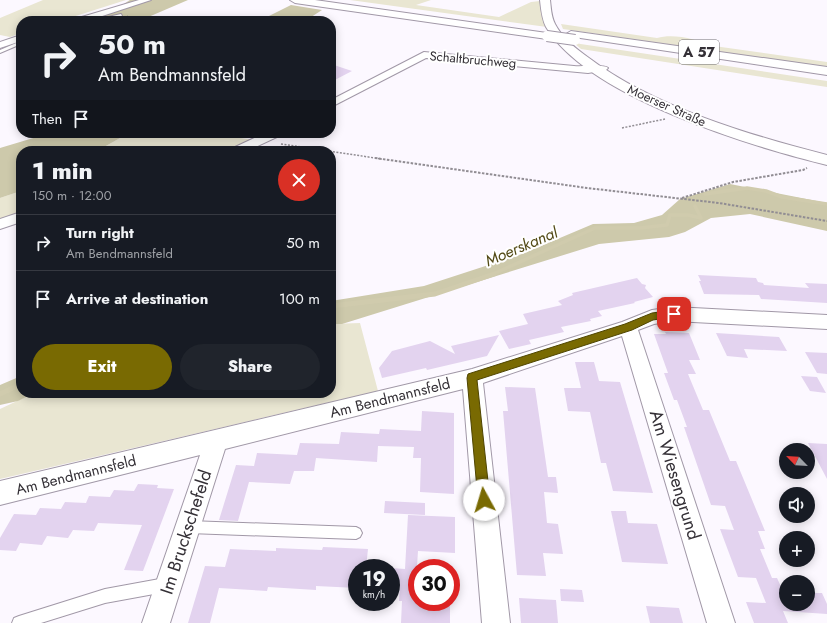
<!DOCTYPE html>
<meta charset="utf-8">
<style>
body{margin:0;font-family:Jost,sans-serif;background:#20242c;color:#f1f3f6;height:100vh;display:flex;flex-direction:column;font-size:15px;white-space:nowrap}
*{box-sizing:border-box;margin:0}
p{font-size:13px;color:#9ea1a6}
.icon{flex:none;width:22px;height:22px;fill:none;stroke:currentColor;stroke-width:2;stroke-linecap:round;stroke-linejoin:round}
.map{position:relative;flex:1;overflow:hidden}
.sheet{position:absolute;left:16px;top:146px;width:320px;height:252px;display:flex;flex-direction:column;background:#171b24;border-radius:16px;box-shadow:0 2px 10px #0003}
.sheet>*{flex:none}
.banner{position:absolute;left:16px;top:16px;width:320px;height:122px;border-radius:16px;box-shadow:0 2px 10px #0003;background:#171b24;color:#f1f3f6;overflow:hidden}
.needle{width:26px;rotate:295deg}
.tools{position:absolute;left:779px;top:443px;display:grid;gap:8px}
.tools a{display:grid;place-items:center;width:36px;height:36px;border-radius:50%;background:#171b24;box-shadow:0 2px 10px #0003;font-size:20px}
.speed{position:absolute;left:348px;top:559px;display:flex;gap:8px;font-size:20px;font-weight:700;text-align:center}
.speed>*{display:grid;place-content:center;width:52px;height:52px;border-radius:50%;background:#171b24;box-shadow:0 2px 10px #0003;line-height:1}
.speed small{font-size:10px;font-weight:400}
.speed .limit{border:6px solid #d22;background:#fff;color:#111}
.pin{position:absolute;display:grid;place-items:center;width:34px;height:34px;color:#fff;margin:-17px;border-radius:8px;box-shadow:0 2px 6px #0006}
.me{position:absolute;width:44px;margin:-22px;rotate:354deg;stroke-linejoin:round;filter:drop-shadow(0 0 3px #0008)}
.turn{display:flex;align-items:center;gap:14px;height:84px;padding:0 16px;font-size:18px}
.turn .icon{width:52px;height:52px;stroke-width:2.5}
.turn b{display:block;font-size:28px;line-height:34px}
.then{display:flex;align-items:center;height:38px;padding:0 16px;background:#0003;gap:8px;font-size:15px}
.round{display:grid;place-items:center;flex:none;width:42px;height:42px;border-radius:21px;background:#20242c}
.summary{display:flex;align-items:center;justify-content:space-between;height:68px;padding:0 16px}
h1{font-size:24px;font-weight:800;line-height:30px}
.cta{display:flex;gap:8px;margin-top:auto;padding:8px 16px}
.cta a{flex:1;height:46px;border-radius:24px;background:#796a02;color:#fff;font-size:16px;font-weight:800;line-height:46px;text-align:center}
.cta a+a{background:#20242c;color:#f1f3f6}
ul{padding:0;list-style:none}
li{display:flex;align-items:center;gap:12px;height:56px;padding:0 16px;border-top:1px solid #363941}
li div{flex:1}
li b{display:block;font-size:15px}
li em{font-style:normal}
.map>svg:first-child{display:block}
.green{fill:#e9e6d2}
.forest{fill:#cdc9ab}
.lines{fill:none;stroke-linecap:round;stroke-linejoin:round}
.stream-far1{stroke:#d0cbad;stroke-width:3.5}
.stream{stroke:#d0cbad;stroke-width:5}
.building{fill:#e3d3ef}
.service-casing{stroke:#a198a7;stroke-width:2}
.minor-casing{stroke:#a198a7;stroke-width:2}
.tertiary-casing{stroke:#a198a7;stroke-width:2}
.motorway-casing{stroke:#a198a7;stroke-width:2}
.path-far2{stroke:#918d93;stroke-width:1;stroke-dasharray:1.5 1;stroke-linecap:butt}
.path-far1{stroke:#918d93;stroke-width:1.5;stroke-dasharray:2 1.5;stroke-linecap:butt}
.path{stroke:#918d93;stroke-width:2;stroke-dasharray:2.5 1.5;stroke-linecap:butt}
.service{fill:#fff;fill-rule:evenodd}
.minor{fill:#fff;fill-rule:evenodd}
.tertiary{fill:#fff;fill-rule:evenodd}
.motorway{fill:#fff;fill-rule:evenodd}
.motorway-bridge-casing{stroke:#a198a7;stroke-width:12;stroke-linecap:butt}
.motorway-bridge{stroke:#fff;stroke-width:10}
.route{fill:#796a02;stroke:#4f4501}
.labels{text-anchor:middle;stroke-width:4;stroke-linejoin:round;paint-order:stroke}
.far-street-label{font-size:13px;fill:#343036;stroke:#fff}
.shield{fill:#fff;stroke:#716e72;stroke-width:1}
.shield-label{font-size:14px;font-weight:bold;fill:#343036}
.street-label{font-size:15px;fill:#343036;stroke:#fff}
.water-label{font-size:16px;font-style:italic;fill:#524915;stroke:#fff}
.near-street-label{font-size:18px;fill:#343036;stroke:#fff}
</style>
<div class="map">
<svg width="827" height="623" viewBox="0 0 827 623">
<rect width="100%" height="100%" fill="#fcf8ff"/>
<g class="green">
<polygon points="43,0 126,0 60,21 21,21 21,33 10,37 0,35 0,18"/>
<polygon points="350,0 431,0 416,5 499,17 531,2 540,1 547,27"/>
<path d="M561,24L657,38C675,33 697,40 714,46L827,62V67L563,29Z"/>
<polygon points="574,43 827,81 827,87 581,49"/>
<polygon points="129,133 206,133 255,140 227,151 97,151"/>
<polygon points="21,191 21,215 0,221 0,198"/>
<polygon points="360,323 378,391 0,479 0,409 34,393 331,393 331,324"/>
</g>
<g class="forest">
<polygon points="130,0 188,0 139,21 97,21"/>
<polygon points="291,5 322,10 305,21 259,21"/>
<polygon points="50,133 129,133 97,151 21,151 21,191 0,198 0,148"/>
<polygon points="730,184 827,203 827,231 750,214 711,218 685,232 669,237 599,244 342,324 331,324 331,301 424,286 522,254 593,224 634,223 662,215 680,199"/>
<polygon points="21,376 21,393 34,393 18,401 0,405 0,385"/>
</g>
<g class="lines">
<g class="stream-far1">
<polyline points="705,194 747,188 766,191 782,197 827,204"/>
<polyline points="491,275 595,228 640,228 667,225 670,215 688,215 701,218 695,206"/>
</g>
<g class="stream">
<polyline points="331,306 435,294 494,274"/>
<polyline points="0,394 21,384"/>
</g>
</g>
<g class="building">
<polygon points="331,64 352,71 331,82"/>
<polygon points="698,275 756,278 758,282 763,283 764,285 809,288 805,283 827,284 827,303 761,299 759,295 704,294 699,281 701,281"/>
<polygon points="637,278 642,284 646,285 645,288 653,297 634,302 635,303 598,311 602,316 590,319 591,321 561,327 564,332 529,340 531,344 509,349 499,331 528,324 523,314 562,305 558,301 573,295 572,293"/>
<polygon points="665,332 689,333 700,360 689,360 696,374 688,374 703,410 709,410 730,461 736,461 765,531 758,531 765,549 760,549 772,578 777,578 783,591 786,591 786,604 808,604 808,593 822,593 827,604 827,614 783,611 788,623 754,623 746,602 766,603 756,578 738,577 720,529 734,530 725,506 711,505 684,427 687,427 677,400 674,400 664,373 668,373 654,334 666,334"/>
<polygon points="716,333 779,337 787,351 744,349 748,358 727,356"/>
<polygon points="499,335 487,356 427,370 426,368 382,378 379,368 392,351 430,341 455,354 451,346"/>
<polygon points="805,352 827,353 827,374 817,373"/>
<polygon points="575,362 594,362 599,381 620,382 653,493 613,491 606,463 601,463 590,412 568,411 564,388 581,388"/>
<polygon points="801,376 817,377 826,393 810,391"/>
<polygon points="505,387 535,388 548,477 556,477 558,493 544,492 547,523 558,524 563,554 543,553 546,576 517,575 503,411 508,411"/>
<polygon points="422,411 454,413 454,494 420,492 421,458 413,458 414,447 378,446 377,462 316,458 314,471 294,471 290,484 249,482 238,521 219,520 236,465 254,466 257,453 297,455 300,443 339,444 341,432 379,434 380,429 421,431"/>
<polygon points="808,443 827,444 827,479"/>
<polygon points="138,484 158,485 157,488 174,489 143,571 124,570 142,525 98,523 94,531 73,530 68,538 47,536 42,545 20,543 16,551 0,550 0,538 14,514 36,515 40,508 61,509 65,502 86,503 89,496 110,497 114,490 134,491"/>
<polygon points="385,501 425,503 425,515 384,513"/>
<polygon points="611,511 626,511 628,523 657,524 668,564 622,562"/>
<polygon points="408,515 455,517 455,553 418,551 416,582 417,602 450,602 450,623 401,623 402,601 399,601 400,582 391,582 391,568 405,569"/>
<polygon points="323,547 368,549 366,568 357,568 357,588 316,586 316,590 268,587 267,591 219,588 210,623 188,623 205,566 225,567 230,549 276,551 276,548 322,550"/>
<polygon points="560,589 582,590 584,602 561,601"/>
<polygon points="519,598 556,600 558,623 521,623"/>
<polygon points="646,606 679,608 683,623 650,623"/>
</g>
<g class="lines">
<g class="service-casing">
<g id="service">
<polygon points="121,14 122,16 99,21 91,21"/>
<polygon points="21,41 21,44 0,53 0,50"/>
<polygon points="189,521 356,527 360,529 362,533 360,537 356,539 189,533 185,531 183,527 185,523"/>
<polygon points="165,578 170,580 172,585 170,590 165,592 105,603 41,623 12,623 14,618 19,616 105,589"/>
</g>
</g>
<g class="minor-casing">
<g id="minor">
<polygon points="139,0 151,0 87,21 74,21 75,19"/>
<polygon points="21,35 21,41 0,48 0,42"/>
<path d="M424,52L574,66C582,67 604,64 608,68L606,70L588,73L426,58L331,107V100Z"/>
<polygon points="265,133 281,133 279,136 247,151 231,151 233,148"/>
<polygon points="21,212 21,222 0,229 0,219"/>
<polygon points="674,307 827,315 827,329 674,321 654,324 638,330 735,623 707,623 622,336 483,383 510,623 482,623 463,389 225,449 170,623 142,623 200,455 0,505 0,481 472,369 622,322 652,310"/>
</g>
</g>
<g class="tertiary-casing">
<path id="tertiary" d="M540,0H550C551,8 551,16 555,24C562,38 576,49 589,58C654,107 749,135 827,155V165C750,146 588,97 546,27C542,19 541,9 540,0Z"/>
</g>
<g class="motorway-casing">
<g id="motorway">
<polygon points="290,0 315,0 547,33 552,36 547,39 295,3"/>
<polygon points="571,31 827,67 827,75 567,36 566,34"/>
</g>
</g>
<polyline class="path-far2" points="127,16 140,21"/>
<g class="path-far1">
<polyline points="622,128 665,119"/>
<polyline points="281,144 382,159"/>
</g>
<g class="path">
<polyline points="375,158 587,188 719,203 827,221"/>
<polyline points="682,198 733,182 803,170 807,168"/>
</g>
<use href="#service" class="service"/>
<use href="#minor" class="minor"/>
<use href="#tertiary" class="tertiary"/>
<use href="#motorway" class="motorway"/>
<g class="motorway-bridge-casing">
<polyline id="motorway-bridge" points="547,36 575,40"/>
</g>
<use href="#motorway-bridge" class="motorway-bridge"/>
</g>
<polygon class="route" points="674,310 678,314 677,316 653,320 632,330 477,380 490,500 488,505 484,506 480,505 478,500 467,378 468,374 625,324 652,313"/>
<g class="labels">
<g class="far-street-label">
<text transform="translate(473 59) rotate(5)" y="5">Schaltbruchweg</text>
<text transform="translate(667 105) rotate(24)" y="5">Moerser Straße</text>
</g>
<rect class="shield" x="679" y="40" width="40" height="24" rx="3"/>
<g class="shield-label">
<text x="699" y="57">A 57</text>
</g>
<g class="street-label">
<text transform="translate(390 398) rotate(-14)" y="5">Am Bendmannsfeld</text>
<text transform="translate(76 475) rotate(-14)" y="5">Am Bendmannsfeld</text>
</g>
<g class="water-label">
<text transform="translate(521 246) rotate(-23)" y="6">Moerskanal</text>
</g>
<g class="near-street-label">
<text transform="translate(675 475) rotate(73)" y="6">Am Wiesengrund</text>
<text transform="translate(186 532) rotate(-72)" y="6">Im Bruckschefeld</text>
</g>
</g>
</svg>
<div class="tools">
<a><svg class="needle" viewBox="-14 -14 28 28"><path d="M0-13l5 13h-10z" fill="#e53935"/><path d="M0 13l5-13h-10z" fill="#9ea1a6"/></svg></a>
<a><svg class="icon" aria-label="sound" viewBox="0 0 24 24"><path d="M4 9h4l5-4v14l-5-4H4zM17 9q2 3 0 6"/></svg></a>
<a>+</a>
<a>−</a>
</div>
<div class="speed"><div>19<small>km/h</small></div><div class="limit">30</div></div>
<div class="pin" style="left:674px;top:314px;background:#d93025"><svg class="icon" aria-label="arrive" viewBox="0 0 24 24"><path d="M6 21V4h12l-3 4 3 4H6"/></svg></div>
<svg class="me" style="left:484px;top:500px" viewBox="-20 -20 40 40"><circle r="19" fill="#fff"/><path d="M0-13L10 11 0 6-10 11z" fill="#796a02"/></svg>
<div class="banner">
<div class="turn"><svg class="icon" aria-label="right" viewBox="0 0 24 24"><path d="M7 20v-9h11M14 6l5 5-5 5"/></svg><div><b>50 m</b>Am Bendmannsfeld</div></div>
<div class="then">Then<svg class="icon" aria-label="arrive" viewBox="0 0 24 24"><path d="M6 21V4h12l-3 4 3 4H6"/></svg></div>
</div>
<section class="sheet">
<div class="summary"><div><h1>1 min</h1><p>150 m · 12:00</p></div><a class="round" style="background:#d93025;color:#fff"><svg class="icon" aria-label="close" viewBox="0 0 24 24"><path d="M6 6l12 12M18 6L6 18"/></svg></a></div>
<ul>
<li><svg class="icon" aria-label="right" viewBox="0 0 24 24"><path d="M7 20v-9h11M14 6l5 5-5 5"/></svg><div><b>Turn right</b><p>Am Bendmannsfeld</p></div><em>50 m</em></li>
<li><svg class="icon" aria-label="arrive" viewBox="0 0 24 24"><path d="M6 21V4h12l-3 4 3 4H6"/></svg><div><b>Arrive at destination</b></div><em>100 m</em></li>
</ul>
<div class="cta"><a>Exit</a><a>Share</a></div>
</section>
</div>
